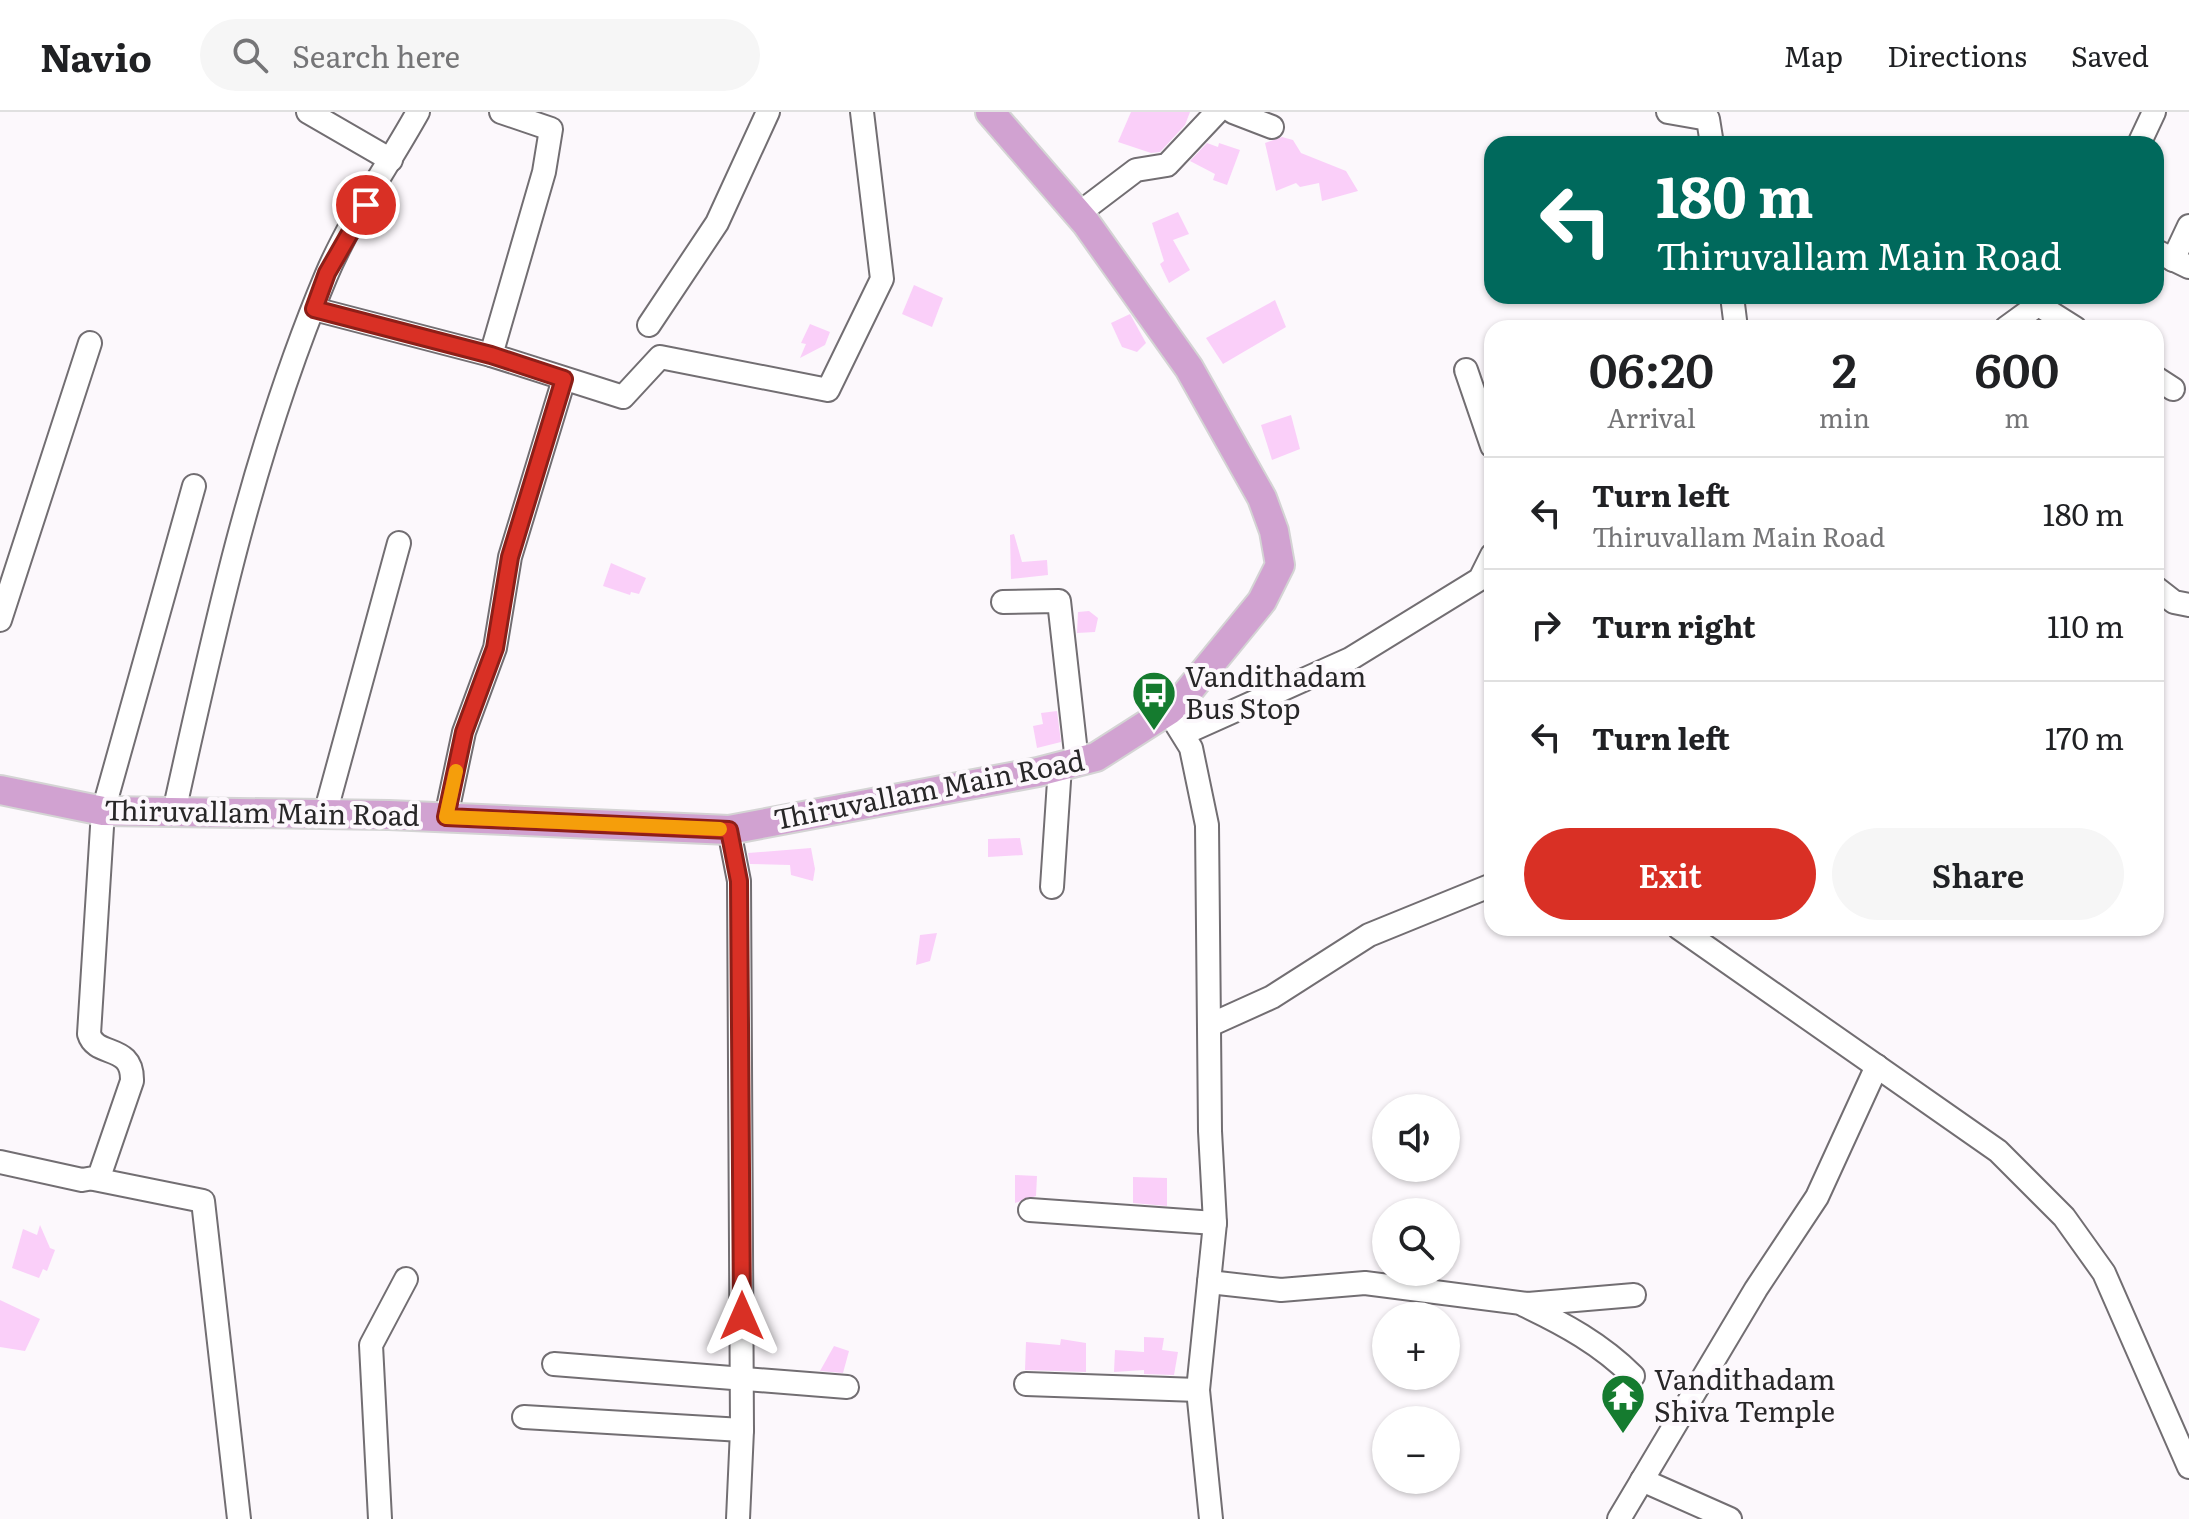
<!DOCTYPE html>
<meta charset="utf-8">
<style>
body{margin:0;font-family:Literata,serif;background:#f6f6f6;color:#202124;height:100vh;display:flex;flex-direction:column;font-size:30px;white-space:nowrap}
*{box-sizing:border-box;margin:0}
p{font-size:26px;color:#757577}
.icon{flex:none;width:44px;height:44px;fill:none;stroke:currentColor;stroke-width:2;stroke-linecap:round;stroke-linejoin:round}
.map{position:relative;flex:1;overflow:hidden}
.side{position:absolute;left:1484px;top:208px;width:680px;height:616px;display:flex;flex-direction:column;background:#fff;border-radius:24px;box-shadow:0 2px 6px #0004}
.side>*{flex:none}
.guide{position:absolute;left:1484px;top:24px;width:680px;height:168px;border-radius:24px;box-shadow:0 2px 6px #0004;background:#00695c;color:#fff;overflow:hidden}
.fabs{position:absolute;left:1372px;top:982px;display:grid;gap:16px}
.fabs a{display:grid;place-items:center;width:88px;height:88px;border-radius:50%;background:#fff;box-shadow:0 2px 6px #0004;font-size:40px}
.pin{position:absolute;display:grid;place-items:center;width:68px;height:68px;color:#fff;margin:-34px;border:4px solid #fff;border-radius:50%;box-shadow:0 2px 8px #0007}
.me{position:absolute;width:88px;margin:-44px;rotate:0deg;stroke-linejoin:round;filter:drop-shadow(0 0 6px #0008)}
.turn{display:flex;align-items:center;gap:28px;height:168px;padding:0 40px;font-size:36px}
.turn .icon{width:104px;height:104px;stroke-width:2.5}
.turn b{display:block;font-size:56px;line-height:68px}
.eta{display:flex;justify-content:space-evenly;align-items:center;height:136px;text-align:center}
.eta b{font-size:48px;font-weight:600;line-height:56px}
.cta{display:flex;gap:16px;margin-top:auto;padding:16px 40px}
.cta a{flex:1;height:92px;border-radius:48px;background:#d93025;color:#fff;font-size:32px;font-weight:600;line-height:92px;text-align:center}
.cta a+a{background:#f6f6f6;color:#202124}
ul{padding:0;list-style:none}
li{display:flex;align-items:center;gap:24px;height:112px;padding:0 40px;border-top:2px solid #e0e0e0}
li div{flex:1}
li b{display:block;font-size:30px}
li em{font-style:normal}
header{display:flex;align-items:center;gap:48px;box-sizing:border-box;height:112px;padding:0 40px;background:#fff;border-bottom:2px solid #e0e0e0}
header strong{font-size:38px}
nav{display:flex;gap:44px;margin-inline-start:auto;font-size:28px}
.search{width:560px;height:72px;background:#f6f6f6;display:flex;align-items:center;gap:20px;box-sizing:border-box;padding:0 28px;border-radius:44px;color:#757577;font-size:30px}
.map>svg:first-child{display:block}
.building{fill:#facff9}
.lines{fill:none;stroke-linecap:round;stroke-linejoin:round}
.minor-casing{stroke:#726e72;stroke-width:26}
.major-casing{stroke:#d4d4d4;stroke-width:32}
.minor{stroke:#fff;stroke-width:22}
.major{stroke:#d1a2d1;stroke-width:28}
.route-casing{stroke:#8d1f18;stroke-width:20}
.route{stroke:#d93025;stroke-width:14}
.slow{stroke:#f59e0b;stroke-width:14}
.labels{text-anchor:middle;stroke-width:8;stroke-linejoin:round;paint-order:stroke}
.poi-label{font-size:28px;fill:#282728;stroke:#fcf8fc;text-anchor:start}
.street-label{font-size:28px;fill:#282728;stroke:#fcf8fc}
</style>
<header>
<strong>Navio</strong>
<div class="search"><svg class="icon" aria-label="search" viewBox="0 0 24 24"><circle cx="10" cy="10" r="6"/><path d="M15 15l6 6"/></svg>Search here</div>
<nav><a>Map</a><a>Directions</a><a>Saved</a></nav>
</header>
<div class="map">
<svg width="2189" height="1407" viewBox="0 0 2189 1407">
<rect width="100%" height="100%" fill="#fcf8fc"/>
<g class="building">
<polygon points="1131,0 1190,0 1185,13 1160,40 1151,41 1118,30"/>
<polygon points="1282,25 1293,28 1301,41 1346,59 1358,79 1322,89 1319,71 1300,75 1296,71 1276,79 1265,31"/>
<polygon points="1207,31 1218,35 1219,31 1240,38 1227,73 1213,68 1215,62 1190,49"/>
<polygon points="1178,100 1189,122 1173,128 1190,158 1169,171 1160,152 1164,149 1152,111"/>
<polygon points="914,173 943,186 932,215 902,202"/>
<polygon points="1275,188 1286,215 1223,252 1206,226"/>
<polygon points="1130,202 1146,231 1137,240 1122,235 1111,211"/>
<polygon points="810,212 830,220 825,233 800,246 806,232 801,231"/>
<polygon points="1291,303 1300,337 1272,348 1261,313"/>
<polygon points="1014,422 1022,450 1047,448 1048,463 1011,467 1010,423"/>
<polygon points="611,451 646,466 639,482 631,480 630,483 603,474"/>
<polygon points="1089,499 1098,506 1095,520 1077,521 1078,500"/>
<polygon points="1057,599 1061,630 1037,636 1033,614 1043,612 1041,601"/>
<polygon points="1020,726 1023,743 988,745 988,727"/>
<polygon points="811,736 815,757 813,769 791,763 790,753 750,752 748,741"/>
<polygon points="937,821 930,849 916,853 920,823"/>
<polygon points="1015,1063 1037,1064 1036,1084 1015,1091"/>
<polygon points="1133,1065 1167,1066 1167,1094 1133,1091"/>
<polygon points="40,1113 50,1136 55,1138 47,1159 43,1157 39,1166 12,1156 23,1117 37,1123"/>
<polygon points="0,1188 40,1207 25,1239 0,1235"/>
<polygon points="1144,1225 1164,1226 1162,1238 1178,1240 1174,1263 1144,1262 1144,1258 1114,1260 1115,1238 1144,1240"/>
<polygon points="1061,1227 1086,1231 1086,1260 1025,1258 1026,1230 1060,1233"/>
<polygon points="834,1234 849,1239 843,1261 820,1259"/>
</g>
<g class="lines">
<g class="minor-casing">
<g id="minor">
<polyline points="308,0 391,48"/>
<polyline points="1233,0 1272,15"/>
<polyline points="1668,0 1708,7 1712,32"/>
<polyline points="2139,32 2154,0"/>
<polyline points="1078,102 1136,58 1167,53 1217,0"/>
<polyline points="2156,139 2189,155"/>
<polyline points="2173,148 2189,114"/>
<polyline points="1732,184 1736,216"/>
<polyline points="2037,192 2075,216"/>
<polyline points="314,197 491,243 623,285 660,245 828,278 882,167 862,0"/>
<polyline points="649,213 717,111 768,0"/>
<polyline points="2006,216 2050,184"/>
<polyline points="491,243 544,60 551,17 501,0"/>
<polyline points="1466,258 1492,334"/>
<polyline points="2156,266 2173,277"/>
<polyline points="2156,476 2174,490 2189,493"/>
<polyline points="1003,490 1059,489 1077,650"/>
<polyline points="0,508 90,231"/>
<polyline points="1168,599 1191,636 1207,713 1210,1019 1215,1111 1198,1278 1211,1407"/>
<polyline points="1185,621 1350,547 1480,467 1492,443"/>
<path d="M174,700C214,519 254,335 326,164C350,107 388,54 418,0"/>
<polyline points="325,702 399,431"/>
<polyline points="446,705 464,620 495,536 510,445 564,267"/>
<polyline points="729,718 739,769 742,1318 738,1407"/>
<polyline points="1052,775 1060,654"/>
<polyline points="1679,816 1998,1039 2064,1105 2104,1161 2189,1355"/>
<polyline points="1210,913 1272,885 1369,823 1492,773"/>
<path d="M0,1050L82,1068L99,1065L132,969C133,931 96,946 89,922L103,699L194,374"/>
<polyline points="94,1067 203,1089 239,1407"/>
<polyline points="1030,1098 1215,1111"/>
<polyline points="1209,1170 1281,1178 1365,1171 1528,1192 1634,1183"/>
<path d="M1524,1193C1564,1212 1601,1232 1633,1264"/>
<polyline points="554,1252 847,1275"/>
<polyline points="1026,1272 1198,1278"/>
<polyline points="524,1305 742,1318"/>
<polyline points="1642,1368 1730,1407"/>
<polyline points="380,1407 371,1233 406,1167"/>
<polyline points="1619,1407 1756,1177 1817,1085 1877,954"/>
</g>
</g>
<g class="major-casing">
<polyline id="major" points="0,678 103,699 389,703 729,718 1038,660 1096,645 1168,599 1182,587 1262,489 1280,453 1274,419 1262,386 1189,256 1086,111 990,0"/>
</g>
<use href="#minor" class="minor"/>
<use href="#major" class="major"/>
</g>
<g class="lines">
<g class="route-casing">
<polyline id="route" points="366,93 327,161 314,197 491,243 564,267 510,445 495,536 464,620 446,705 729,718 739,769 742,1204"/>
</g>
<use href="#route" class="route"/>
<polyline class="slow" points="456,659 446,705 720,717"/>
</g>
<defs>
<g id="bus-pin" transform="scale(2.3)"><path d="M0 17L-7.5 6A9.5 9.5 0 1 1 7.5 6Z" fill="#157b2f" stroke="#fcf8fc"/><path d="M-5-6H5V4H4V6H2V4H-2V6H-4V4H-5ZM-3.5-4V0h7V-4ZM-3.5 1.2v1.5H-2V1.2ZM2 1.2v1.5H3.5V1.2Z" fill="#fff"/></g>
<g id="temple-pin" transform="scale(2.3)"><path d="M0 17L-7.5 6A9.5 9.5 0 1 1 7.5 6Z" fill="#157b2f" stroke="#fcf8fc"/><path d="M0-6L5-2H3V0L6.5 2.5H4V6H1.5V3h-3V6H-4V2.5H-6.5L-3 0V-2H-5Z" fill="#fff"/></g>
</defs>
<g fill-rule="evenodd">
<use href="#bus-pin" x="1154" y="581"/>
<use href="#temple-pin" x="1623" y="1284"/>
</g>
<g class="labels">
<g class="poi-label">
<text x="1185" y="575">Vandithadam<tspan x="1185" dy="32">Bus Stop</tspan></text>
<text x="1654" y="1278">Vandithadam<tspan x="1654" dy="32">Shiva Temple</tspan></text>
</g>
<g class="street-label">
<text transform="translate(929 678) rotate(-11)" y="10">Thiruvallam Main Road</text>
<text transform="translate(262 701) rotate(1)" y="10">Thiruvallam Main Road</text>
</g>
</g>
</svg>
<div class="fabs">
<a><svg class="icon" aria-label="sound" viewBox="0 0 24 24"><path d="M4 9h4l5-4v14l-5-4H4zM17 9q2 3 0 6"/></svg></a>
<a><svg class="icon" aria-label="search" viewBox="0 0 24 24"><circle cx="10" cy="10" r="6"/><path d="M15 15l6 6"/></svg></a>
<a>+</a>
<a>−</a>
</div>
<div class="pin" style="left:366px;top:93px;background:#d93025"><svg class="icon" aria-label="arrive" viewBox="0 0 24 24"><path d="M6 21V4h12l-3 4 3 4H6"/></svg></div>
<svg class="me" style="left:742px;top:1204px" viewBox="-20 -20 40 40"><path d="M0-17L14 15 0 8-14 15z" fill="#d93025" stroke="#fff" stroke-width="4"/></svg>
<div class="guide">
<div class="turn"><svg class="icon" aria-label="left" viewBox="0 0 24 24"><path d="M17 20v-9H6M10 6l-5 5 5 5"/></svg><div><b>180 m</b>Thiruvallam Main Road</div></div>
</div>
<section class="side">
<div class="eta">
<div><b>06:20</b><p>Arrival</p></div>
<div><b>2</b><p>min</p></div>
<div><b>600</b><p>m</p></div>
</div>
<ul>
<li><svg class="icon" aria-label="left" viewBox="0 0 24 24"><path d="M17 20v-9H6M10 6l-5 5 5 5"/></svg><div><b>Turn left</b><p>Thiruvallam Main Road</p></div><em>180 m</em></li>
<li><svg class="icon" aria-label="right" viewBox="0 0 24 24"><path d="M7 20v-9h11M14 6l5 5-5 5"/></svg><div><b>Turn right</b></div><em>110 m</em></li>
<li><svg class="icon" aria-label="left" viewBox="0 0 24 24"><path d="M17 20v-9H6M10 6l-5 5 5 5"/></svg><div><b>Turn left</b></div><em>170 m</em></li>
</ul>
<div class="cta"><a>Exit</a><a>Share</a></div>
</section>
</div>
